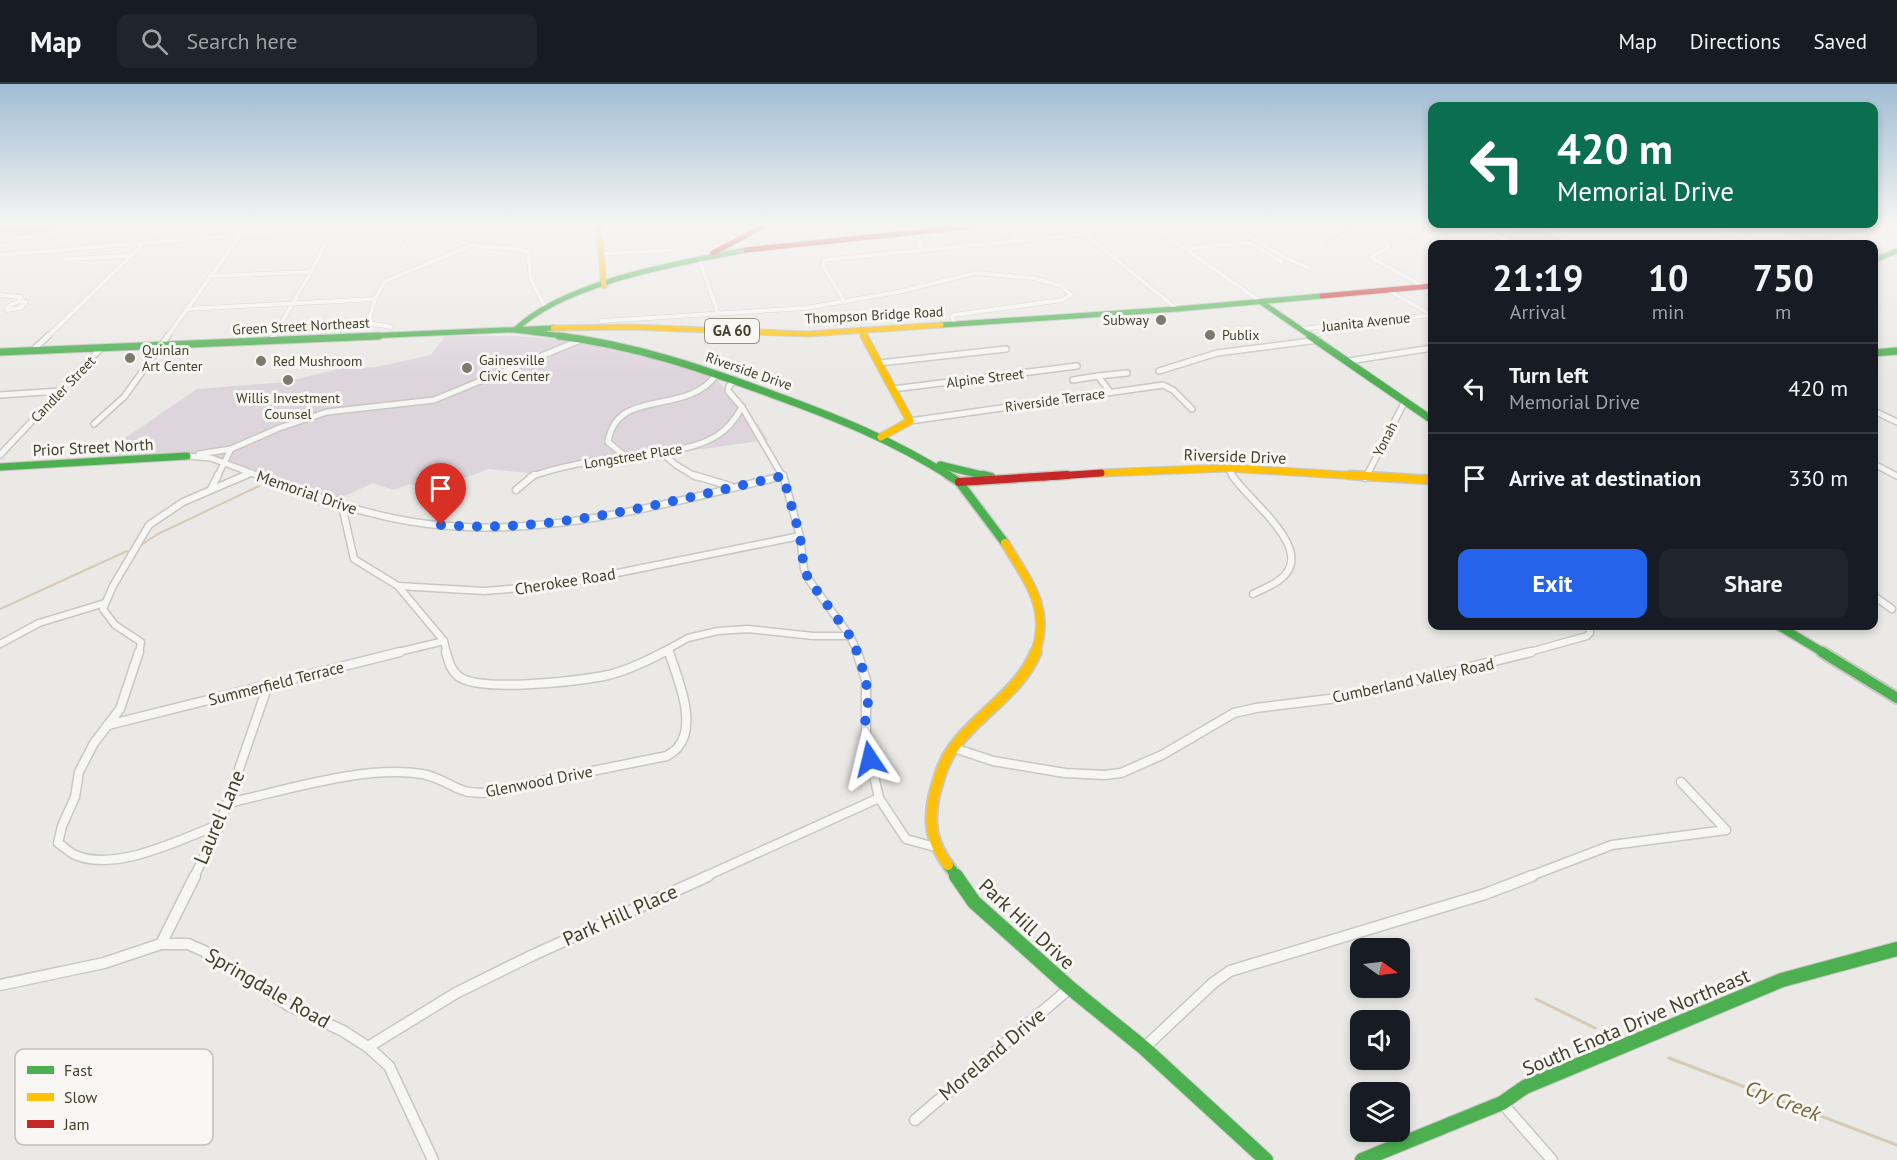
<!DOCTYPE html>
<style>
body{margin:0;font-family:"PT Sans",sans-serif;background:#20242c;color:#f1f3f6;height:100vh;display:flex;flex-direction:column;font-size:22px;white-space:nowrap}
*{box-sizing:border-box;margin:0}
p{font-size:20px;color:#9ea1a6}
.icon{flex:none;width:33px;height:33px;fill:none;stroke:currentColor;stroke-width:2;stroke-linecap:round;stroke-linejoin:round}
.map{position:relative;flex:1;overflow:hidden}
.side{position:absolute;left:1428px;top:156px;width:450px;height:390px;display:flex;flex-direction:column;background:#171b24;border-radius:12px;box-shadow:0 3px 9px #0003}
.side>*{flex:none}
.banner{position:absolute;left:1428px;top:18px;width:450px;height:126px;border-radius:12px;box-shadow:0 3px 9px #0003;background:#0b6e4f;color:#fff;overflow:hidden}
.needle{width:39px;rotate:104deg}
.controls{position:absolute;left:1350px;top:854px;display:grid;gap:12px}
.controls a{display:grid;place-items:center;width:60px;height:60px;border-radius:12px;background:#171b24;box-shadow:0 3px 9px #0003;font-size:30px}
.pin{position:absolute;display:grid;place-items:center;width:51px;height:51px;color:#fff;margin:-62px -26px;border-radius:50% 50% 50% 0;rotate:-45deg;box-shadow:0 0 6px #0007}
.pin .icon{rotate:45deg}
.me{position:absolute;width:66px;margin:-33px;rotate:350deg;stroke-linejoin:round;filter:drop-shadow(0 0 4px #0008)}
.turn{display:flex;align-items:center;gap:21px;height:126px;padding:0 30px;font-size:27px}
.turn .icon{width:78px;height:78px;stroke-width:2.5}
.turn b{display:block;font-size:42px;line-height:51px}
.eta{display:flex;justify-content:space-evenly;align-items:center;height:102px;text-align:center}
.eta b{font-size:36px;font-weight:700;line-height:42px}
.primary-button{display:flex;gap:12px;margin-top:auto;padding:12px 30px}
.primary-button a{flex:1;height:69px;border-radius:12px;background:#2563eb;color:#fff;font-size:24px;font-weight:700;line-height:69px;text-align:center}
.primary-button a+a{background:#20242c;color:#f1f3f6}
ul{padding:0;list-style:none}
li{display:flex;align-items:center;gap:18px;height:90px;padding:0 30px;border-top:2px solid #363941}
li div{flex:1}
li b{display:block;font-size:22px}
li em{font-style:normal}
header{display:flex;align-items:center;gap:36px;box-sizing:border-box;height:84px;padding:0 30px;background:#171b24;border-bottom:2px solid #363941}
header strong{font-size:28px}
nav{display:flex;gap:33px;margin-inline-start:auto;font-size:21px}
.search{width:420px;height:54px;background:#20242c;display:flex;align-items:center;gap:15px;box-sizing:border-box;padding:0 21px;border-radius:12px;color:#9ea1a6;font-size:22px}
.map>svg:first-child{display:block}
.green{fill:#ded5dc}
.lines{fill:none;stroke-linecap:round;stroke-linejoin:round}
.stream-far2{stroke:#d4cab5;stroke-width:1.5}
.stream-far1{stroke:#d4cab5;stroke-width:2}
.stream{stroke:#d4cab5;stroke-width:3}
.street-far4-casing{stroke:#c8c7c3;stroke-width:5}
.street-far3-casing{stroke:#c8c7c3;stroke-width:8}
.street-far2-casing{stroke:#c8c7c3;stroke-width:9}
.street-far1-casing{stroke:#c8c7c3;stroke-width:11}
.street-casing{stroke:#c8c7c3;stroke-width:13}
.fast-far4-casing{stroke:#c8c7c3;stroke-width:7}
.fast-far3-casing{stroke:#c8c7c3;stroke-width:9}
.fast-far2-casing{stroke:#c8c7c3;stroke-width:11}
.fast-far1-casing{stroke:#c8c7c3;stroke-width:14}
.fast-casing{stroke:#c8c7c3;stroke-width:16}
.slow-far3-casing{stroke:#c8c7c3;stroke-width:7}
.slow-far2-casing{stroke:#c8c7c3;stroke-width:9}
.slow-far1-casing{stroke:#c8c7c3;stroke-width:11}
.slow-casing{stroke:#c8c7c3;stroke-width:14}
.jam-far2-casing{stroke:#c8c7c3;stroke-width:7}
.jam-far1-casing{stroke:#c8c7c3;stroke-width:9}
.jam-casing{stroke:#c8c7c3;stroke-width:11}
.street-far4{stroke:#f6f6f4;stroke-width:4}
.street-far3{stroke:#f6f6f4;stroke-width:5}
.street-far2{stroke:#f6f6f4;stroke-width:6}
.street-far1{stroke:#f6f6f4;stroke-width:8}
.street{stroke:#f6f6f4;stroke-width:10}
.fast-far4{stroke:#4caf50;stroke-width:5}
.fast-far3{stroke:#4caf50;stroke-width:7}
.fast-far2{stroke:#4caf50;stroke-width:8}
.fast-far1{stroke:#4caf50;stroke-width:10}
.fast{stroke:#4caf50;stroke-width:14}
.slow-far3{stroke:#ffc107;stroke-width:5}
.slow-far2{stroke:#ffc107;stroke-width:7}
.slow-far1{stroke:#ffc107;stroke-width:8}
.slow{stroke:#ffc107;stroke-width:10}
.jam-far2{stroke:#c62828;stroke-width:5}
.jam-far1{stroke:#c62828;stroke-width:7}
.jam{stroke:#c62828;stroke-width:8}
.route{stroke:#2563eb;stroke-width:10;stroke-dasharray:0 18}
.poi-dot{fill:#7d7a6d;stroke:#f8f7f3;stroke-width:2}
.labels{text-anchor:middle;stroke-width:6;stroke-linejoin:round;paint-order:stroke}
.far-street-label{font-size:14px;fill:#433f2c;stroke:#f8f7f3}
.far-poi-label{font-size:14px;fill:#433f2c;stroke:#f8f7f3;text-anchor:start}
.shield{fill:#f8f7f3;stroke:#797668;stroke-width:1.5}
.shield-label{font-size:15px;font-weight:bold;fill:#433f2c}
.street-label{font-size:16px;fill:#433f2c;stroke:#f8f7f3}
.near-street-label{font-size:20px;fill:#433f2c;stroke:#f8f7f3}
.near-water-label{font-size:21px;font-style:italic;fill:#766536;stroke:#f8f7f3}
.key{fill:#f8f7f3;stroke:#c2c0b7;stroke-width:1.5}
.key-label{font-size:16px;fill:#433f2c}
</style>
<header>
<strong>Map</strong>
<div class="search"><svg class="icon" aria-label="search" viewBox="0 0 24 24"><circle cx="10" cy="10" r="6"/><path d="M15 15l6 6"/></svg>Search here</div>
<nav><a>Map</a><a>Directions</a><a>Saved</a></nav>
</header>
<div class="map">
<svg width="1897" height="1076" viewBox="0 0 1897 1076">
<rect width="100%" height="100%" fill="#eae9e5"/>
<g class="green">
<polygon points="0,142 66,142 38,151 14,153 21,147 0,149"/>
<polygon points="1762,142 1883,142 1814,159"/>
<polygon points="1543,144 1574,160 1515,160 1488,146"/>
<polygon points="445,252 515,252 568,256 635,267 716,294 731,313 758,340 768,356 527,389 489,385 432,406 411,400 393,406 373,399 321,423 215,372 90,378 197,305 286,298 338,285 376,283 431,271"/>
</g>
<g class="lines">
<polyline class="stream-far2" points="1324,160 1355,142"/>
<g class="stream-far1">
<polyline points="141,461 158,450 259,402"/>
<polyline points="0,525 127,467"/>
</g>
<g class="stream">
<polyline points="1536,915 1595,944"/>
<polyline points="1669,974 1897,1061"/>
</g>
<g class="street-far4-casing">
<g id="street-far4">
<path d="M454,142L451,151C473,170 502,158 528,168L531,195L545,223"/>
<polyline points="916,142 921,166"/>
<polyline points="1013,142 1014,151 1019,157"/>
<polyline points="1075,142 1177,225"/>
<polyline points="1234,142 1283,173 1309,184"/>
<polyline points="1476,142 1515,160"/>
<polyline points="1711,142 1761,160"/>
<polyline points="1154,143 1261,218"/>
<polyline points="1543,143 1573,160"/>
<polyline points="860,145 873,142"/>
<polyline points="599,147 668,142"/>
<polyline points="1490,147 1550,142"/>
<polyline points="0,156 41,152 80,142"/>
<polyline points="824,156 823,152 831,142"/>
<polyline points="403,162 427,142"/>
<polyline points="1187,165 1241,159 1252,160 1282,178"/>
<polyline points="601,170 672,166"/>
<polyline points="0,171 350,142"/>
<polyline points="66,175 130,172"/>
<polyline points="699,175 718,229"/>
<polyline points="210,192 311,188"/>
<polyline points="1424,203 1371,173 1389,163 1385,158 1387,154 1430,147"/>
<polyline points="1389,207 1432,231"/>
<polyline points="0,211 21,213 19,217"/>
<polygon points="19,217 26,218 20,224 7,226 7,223"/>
<polyline points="845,218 823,182 824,176 1168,142"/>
<polyline points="187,225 375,215"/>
<polyline points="601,237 806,224 898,208 975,189 1033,194 1062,202 1071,211 1062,216 954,231 952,233 955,240"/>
<polyline points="391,243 368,239 375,215 385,197 473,161"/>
<polyline points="1301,245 1432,231"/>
<polyline points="47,253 162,142"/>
<polyline points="167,253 247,142"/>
<polyline points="273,253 311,188 334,142"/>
</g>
</g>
<g class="street-far3-casing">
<g id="street-far3">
<polyline points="271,257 274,252"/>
<polyline points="32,267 48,252"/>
<polyline points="1349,277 1432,264"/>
<polyline points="879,279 1006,265"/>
<polyline points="1159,287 1217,269 1318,256"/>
<polyline points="735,296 729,302 728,307 742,323 783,393"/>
<polyline points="1073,296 1098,292"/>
<polyline points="893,305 1077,282"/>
<polyline points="1110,308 1098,292 1127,289"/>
<polyline points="0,311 60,307"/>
<polyline points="1874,327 1897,338"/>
<polyline points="910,337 1163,301 1173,306 1192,325"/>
<polyline points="94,340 124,313 168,252"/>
<polyline points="662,369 676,381 696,393"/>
<polyline points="199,370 231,365 279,344 327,328 434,316 583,255"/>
<polyline points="0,371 100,265"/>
<polyline points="187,372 211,374 262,393"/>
<path d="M625,372L608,358C617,302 685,334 717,290"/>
<polyline points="1874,380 1897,392"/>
<polyline points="1228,384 1233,393"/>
<polyline points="217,393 231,365"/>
<polyline points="242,393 252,389"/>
<path d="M530,393C562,381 600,376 634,371C663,367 693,367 718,351C729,344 736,334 742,323"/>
<polyline points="780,393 783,392"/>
<polyline points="1366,393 1405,317"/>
</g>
</g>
<g class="street-far2-casing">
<g id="street-far2">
<path d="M258,391C313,412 369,433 428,440C548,455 667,419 783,392"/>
<polyline points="693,391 730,402"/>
<polyline points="783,391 800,452 804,485 809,496 850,552 858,569"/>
<path d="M1232,391C1248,417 1321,468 1278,497C1271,502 1261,506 1253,510"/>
<polyline points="1365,394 1366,391"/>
<polyline points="211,405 218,391"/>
<polyline points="516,406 534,391"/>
<polyline points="342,422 354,475 398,502 484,507 558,501 800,452"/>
<polyline points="398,502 444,557 447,569"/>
<polyline points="1874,512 1892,525"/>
<polyline points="0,560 39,539 105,519"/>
<polyline points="668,565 669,569"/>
<polyline points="139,569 141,558 115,541 103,525 113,502 149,441 183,418 246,391"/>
<polyline points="394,569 444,557"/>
<polyline points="661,569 688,554 718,547 748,545 813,552 850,552"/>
<polyline points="1526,569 1587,552 1590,549 1590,542"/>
</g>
</g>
<g class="street-far1-casing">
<g id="street-far1">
<path d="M139,568L120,625L94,659L79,688L75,713L62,742L58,759C63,762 68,767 73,770C113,790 182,755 220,740"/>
<path d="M446,568C449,578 450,585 458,592C479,609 576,597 604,592C624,588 645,578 664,568"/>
<polyline points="857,568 866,596 866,656 879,714 906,755 935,763"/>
<polyline points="108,641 400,568"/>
<polyline points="954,664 993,677 1065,689 1104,691 1121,689 1162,671 1234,629 1256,624 1354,612 1531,568"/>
<path d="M228,719C287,706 363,681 422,690C440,693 451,703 465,707C470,709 477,708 483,709L667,672C670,669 676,667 678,663C698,640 677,593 669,568"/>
<polyline points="194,793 220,740 268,601"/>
<polyline points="704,793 879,714"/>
<polyline points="1528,793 1612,761 1726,746 1681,698"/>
</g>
</g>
<g class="street-casing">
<g id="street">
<polyline points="161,860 195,792"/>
<polyline points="0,901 104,879 161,860 188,860 204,867 288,921 343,947 368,963 389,982 433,1076"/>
<polyline points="368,963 456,909 533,871 708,792"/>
<polyline points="1144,964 1213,899 1230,887 1485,810 1532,792"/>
<polyline points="1502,1019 1552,1076"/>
<polyline points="915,1036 1070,904"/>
</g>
</g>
<g class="fast-far4-casing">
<g id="fast-far4">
<polyline points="1874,176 1897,167"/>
<polyline points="1261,218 1312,253"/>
<polyline points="941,241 1177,225 1322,212"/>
<polyline points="344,253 553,244"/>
<path d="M571,253L515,246C564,198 679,179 746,166"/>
</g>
</g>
<g class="fast-far3-casing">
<g id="fast-far3">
<path d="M559,252C634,261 704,285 774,311C835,333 895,357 951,393"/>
<polyline points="1310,252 1432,336"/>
<polyline points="0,268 379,252"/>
<polyline points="1874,269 1897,267"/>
<polyline points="940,381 990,393"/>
<polyline points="0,383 187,372"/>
</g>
</g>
<g class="fast-far2-casing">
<g id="fast-far2">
<polyline points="948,391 959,398 1005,459"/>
<polyline points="983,391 991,393"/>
<polyline points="1779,542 1824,569"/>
</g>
</g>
<g class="fast-far1-casing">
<g id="fast-far1">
<polyline points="1822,568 1897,614"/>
<polyline points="948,781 957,793"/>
</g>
</g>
<g class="fast-casing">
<g id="fast">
<polyline points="956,792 974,818 1070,904 1144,964 1266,1076"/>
<polyline points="1362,1076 1502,1019 1525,1003 1782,896 1897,865"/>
</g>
</g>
<g class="slow-far3-casing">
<g id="slow-far3">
<polyline points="599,142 604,202"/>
<polyline points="553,244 631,243 808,250 941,241"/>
<polyline points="861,246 865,253"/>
</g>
</g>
<g class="slow-far2-casing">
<g id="slow-far2">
<polyline points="864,252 910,337 881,353"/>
<polyline points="1101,389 1228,384 1376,393"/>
</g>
</g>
<g class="slow-far1-casing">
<g id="slow-far1">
<polyline points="1350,391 1432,396"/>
<path d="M1005,459C1027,496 1052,525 1035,569"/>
</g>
</g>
<g class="slow-casing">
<path id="slow" d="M948,781C932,759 928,739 934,712C938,697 942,682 950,669C974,632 1019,610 1036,568"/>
</g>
<g class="jam-far2-casing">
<g id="jam-far2">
<polyline points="746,166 975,142"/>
<polyline points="713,169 764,142"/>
<polyline points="1322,212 1432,202"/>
</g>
</g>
<g class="jam-far1-casing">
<polyline id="jam-far1" points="1043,393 1101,389"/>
</g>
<g class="jam-casing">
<polyline id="jam" points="959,398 1067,391"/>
</g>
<use href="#street-far4" class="street-far4"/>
<use href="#street-far3" class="street-far3"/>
<use href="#street-far2" class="street-far2"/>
<use href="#street-far1" class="street-far1"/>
<use href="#street" class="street"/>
<use href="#fast-far4" class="fast-far4"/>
<use href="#fast-far3" class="fast-far3"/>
<use href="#fast-far2" class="fast-far2"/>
<use href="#fast-far1" class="fast-far1"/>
<use href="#fast" class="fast"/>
<use href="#slow-far3" class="slow-far3"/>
<use href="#slow-far2" class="slow-far2"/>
<use href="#slow-far1" class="slow-far1"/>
<use href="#slow" class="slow"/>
<use href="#jam-far2" class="jam-far2"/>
<use href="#jam-far1" class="jam-far1"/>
<use href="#jam" class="jam"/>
</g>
<linearGradient id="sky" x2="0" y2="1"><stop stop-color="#a0bdd4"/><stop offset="0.48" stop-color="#f6f5f3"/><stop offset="1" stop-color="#f6f5f3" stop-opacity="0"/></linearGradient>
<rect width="1897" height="293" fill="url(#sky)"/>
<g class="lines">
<path class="route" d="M441,441C558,450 669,417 783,392L800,452L804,485L809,496L850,552L858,570L866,596L868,618L865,639L870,675"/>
</g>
<g class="poi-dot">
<circle cx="1161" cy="236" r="6"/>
<circle cx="1210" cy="251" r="6"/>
<circle cx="130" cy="274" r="6"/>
<circle cx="261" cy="277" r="6"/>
<circle cx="467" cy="284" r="6"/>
<circle cx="288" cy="296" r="6"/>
</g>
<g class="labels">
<g class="far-street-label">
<text transform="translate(874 231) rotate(-3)" y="5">Thompson Bridge Road</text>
<text transform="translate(1366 238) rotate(-6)" y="5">Juanita Avenue</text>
<text transform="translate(301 242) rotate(-3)" y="5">Green Street Northeast</text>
<text transform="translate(749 287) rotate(19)" y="5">Riverside Drive</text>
<text transform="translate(985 294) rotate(-7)" y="5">Alpine Street</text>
<text transform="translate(63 305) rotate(-46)" y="5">Candler Street</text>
<text transform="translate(1055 316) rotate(-8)" y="5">Riverside Terrace</text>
<text transform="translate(1385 355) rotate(-63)" y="5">Yonah</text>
<text transform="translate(633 372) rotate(-9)" y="5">Longstreet Place</text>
</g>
<g class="far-poi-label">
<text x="1149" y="241" text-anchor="end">Subway</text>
<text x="1222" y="256">Publix</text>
<text x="142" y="271">Quinlan<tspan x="142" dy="16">Art Center</tspan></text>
<text x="479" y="281">Gainesville<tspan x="479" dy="16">Civic Center</tspan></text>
<text x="273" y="282">Red Mushroom</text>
<text x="288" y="319" text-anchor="middle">Willis Investment<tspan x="288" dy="16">Counsel</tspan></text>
</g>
<rect class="shield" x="705" y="235" width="54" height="24" rx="4.5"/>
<g class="shield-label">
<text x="732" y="252">GA 60</text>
</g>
<g class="street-label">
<text transform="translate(93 363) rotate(-3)" y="6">Prior Street North</text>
<text transform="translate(1235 372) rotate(2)" y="6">Riverside Drive</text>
<text transform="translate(307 408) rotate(19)" y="6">Memorial Drive</text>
<text transform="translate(565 497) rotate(-9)" y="6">Cherokee Road</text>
<text transform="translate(1413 596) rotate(-12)" y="6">Cumberland Valley Road</text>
<text transform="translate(276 599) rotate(-14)" y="6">Summerfield Terrace</text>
<text transform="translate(539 697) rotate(-11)" y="6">Glenwood Drive</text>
</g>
<g class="near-street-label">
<text transform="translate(219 733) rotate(-67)" y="7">Laurel Lane</text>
<text transform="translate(620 831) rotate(-24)" y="7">Park Hill Place</text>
<text transform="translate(1027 840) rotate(43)" y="7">Park Hill Drive</text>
<text transform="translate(268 904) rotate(30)" y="7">Springdale Road</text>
<text transform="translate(1636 938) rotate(-23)" y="7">South Enota Drive Northeast</text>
<text transform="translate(992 970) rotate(-40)" y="7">Moreland Drive</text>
</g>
<g class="near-water-label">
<text transform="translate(1783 1017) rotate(21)" y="7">Cry Creek</text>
</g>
</g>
<rect x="15" y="965" width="198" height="96" rx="9" class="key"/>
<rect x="27" y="982" width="27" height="8" fill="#4caf50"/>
<rect x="27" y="1009" width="27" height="8" fill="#ffc107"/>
<rect x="27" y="1036" width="27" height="8" fill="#c62828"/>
<g class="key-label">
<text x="64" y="992">Fast</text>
<text x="64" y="1019">Slow</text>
<text x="64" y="1046">Jam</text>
</g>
</svg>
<div class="controls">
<a><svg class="needle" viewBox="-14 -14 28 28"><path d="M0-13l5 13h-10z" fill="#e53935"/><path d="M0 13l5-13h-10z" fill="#9ea1a6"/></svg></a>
<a><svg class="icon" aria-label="sound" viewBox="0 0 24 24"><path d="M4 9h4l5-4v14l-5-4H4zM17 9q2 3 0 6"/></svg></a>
<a><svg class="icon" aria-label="layers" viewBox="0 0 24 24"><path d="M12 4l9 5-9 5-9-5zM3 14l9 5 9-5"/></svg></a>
</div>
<div class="pin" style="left:441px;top:441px;background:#d93025"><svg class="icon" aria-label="arrive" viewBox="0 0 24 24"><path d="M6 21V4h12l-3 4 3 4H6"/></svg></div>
<svg class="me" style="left:870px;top:675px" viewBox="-20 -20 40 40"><path d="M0-17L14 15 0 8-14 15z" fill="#2563eb" stroke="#fff" stroke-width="4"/></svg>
<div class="banner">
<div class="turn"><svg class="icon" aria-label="left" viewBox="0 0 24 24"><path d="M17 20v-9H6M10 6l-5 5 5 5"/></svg><div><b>420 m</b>Memorial Drive</div></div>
</div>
<section class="side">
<div class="eta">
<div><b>21:19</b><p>Arrival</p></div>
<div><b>10</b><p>min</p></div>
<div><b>750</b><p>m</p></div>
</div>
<ul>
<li><svg class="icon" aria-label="left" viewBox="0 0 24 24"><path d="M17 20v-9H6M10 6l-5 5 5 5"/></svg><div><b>Turn left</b><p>Memorial Drive</p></div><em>420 m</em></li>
<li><svg class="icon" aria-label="arrive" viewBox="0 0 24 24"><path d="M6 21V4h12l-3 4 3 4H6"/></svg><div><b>Arrive at destination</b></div><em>330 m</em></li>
</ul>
<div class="primary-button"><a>Exit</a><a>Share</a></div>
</section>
</div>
